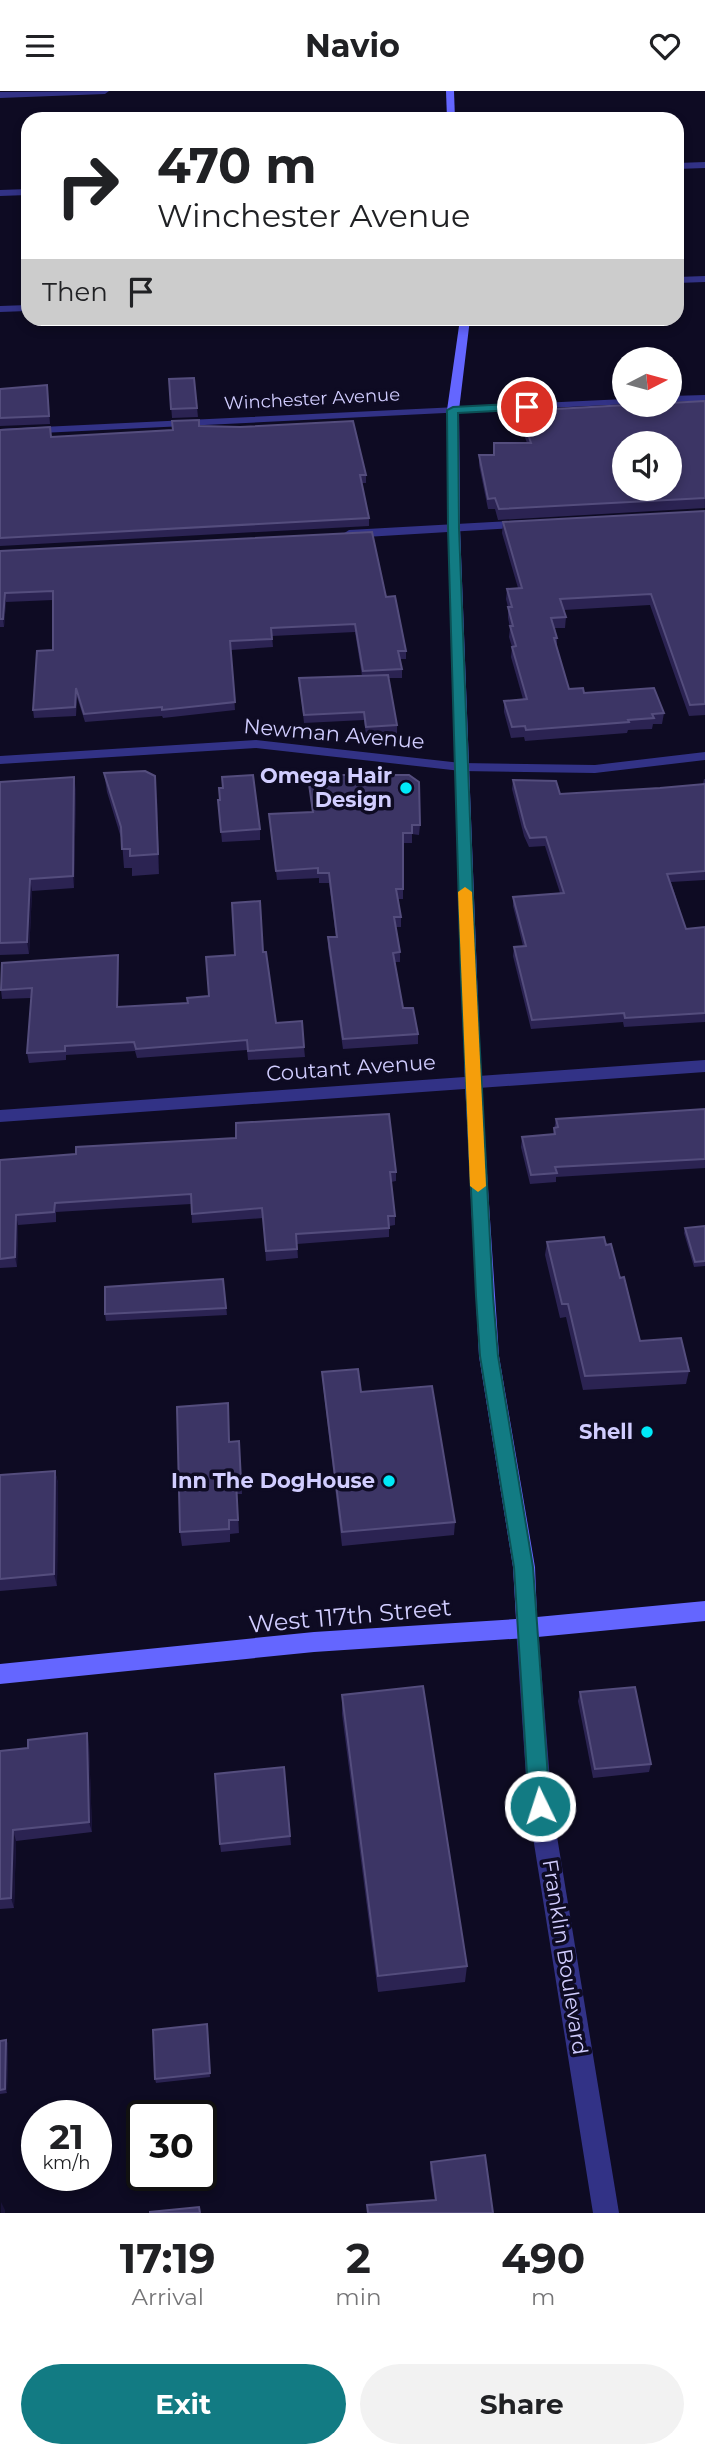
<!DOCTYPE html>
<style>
body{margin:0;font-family:Montserrat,sans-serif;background:#f2f2f2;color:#202124;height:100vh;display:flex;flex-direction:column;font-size:26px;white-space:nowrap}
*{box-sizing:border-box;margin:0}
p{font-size:23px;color:#757577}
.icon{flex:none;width:38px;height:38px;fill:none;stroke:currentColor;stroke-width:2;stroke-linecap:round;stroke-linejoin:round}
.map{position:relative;height:2122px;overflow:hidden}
.side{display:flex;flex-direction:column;background:#fff;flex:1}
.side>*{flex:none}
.top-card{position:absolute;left:21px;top:21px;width:663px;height:214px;border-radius:21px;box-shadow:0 4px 10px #0003;background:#fff;color:#202124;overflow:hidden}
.needle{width:46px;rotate:84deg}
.controls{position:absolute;left:612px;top:256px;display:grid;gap:14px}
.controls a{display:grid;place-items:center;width:70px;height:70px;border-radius:50%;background:#fff;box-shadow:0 4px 10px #0003;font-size:35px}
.speed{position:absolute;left:21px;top:2009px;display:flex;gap:14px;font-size:35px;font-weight:700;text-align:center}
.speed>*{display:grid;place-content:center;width:91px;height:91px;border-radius:50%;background:#fff;box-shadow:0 4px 10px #0003;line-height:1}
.speed small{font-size:18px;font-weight:400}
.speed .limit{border:4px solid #111;border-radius:10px;background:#fff;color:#111}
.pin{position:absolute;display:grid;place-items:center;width:60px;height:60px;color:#fff;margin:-30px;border:4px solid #fff;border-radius:50%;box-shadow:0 2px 7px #0007}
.me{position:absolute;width:77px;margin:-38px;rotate:356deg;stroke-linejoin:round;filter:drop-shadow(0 0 5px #0008)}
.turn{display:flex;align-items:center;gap:24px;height:147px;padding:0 21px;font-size:32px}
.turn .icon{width:91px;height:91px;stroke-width:2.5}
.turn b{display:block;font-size:49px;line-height:60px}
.then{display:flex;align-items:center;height:66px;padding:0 21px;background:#0003;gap:14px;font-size:26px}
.eta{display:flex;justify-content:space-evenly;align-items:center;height:119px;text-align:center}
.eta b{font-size:42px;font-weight:700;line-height:49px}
.button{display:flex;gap:14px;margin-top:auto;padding:14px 21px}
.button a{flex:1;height:80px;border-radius:42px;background:#127b83;color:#fff;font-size:28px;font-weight:700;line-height:80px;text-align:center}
.button a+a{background:#f2f2f2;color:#202124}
header{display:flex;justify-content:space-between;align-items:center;height:91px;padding:0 21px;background:#fff;font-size:32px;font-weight:700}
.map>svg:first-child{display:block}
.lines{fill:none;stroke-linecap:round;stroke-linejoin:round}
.street{fill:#323286;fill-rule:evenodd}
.secondary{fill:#6466ff;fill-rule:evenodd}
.wall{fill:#2b2352}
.shaded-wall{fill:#181237}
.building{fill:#3c3565;stroke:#544d7d;stroke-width:2;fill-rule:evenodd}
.route{fill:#127b83;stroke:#0c5055;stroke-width:2}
.slow{fill:#f59e0b}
.poi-dot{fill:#00e9f8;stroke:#0e0b23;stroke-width:2.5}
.labels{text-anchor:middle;stroke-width:7;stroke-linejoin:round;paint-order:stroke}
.far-street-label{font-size:18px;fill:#d1cdff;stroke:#0e0b23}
.street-label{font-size:21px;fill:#d1cdff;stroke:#0e0b23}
.poi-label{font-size:21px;font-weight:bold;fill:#d1cdff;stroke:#0e0b23;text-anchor:end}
.near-street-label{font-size:24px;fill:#d1cdff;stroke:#0e0b23}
</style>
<header><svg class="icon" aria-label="menu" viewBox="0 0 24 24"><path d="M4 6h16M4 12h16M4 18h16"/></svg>Navio<svg class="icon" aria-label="heart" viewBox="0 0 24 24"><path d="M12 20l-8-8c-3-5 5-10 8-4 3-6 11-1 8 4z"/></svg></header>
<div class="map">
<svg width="705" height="2122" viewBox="0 0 705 2122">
<rect width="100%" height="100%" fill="#0e0b23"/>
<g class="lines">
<g class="street">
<polygon points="109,0 105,3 0,7 0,1"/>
<polygon points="705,71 705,77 677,78 677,72"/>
<polygon points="28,98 28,104 0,105 0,99"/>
<polygon points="705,185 705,191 677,192 677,186"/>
<polygon points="28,214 28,220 0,221 0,215"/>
<polygon points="705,304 705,310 670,311 670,305"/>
<polygon points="625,308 625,313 629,313 0,344 0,338"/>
<polygon points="527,429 531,430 531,436 349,447 343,443 349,439"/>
<polygon points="256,649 461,672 595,674 705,661 705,669 595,682 461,680 256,657 0,673 0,665"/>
<polygon points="705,969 705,981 0,1031 0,1019"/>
<polygon points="527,1527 535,1530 538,1537 552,1715 619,2122 593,2122 528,1715 516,1537 519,1530"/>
</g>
<g class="secondary">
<polygon points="446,0 454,0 455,28 447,28"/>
<polygon points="460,228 470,228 459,319 460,437 481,991 499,1265 535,1476 537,1526 705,1510 705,1530 527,1547 314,1561 0,1593 0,1573 314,1541 516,1528 513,1476 479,1265 465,991 448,437 447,319"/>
</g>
</g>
<g class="wall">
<polygon points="0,282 0,298 47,294 50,333 0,335"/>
<polygon points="194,287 198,326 172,327 169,288"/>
<polygon points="705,310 705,417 498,429 495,418 488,418 479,374 479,364 493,364 494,352 527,352 519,330 520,320"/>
<polygon points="199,335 366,384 366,392 362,392 369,427 369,435 0,455 0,339 51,346 173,339"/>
<polygon points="705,420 705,624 689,625 650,514 564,519 566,526 565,537 555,537 557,547 557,556 569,598 664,622 662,633 653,633 652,638 628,639 627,642 525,650 524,646 511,647 504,621 504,610 523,608 511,566 512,556 509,546 510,537 508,527 508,516 506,508 507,498 518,497 502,442 503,431"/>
<polygon points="0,460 386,506 406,560 406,568 400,568 402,578 402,587 388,587 397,634 397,643 366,644 364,629 304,632 299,587 362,585 355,541 272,545 273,556 231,559 235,619 163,627 162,625 85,631 77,606 76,625 34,627 33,619 53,559 53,509 6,511 4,536 0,536"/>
<polygon points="104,682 157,704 159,783 132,785 132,777 124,777 122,750 107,701"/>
<polygon points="704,688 705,688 705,789 671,791 686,838 705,836 705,931 624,936 623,931 531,938 513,865 514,856 523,855 513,815 513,806 560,802 545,755 529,756 524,745 512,698 513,689 560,703 660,697 703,693"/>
<polygon points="0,691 76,698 74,797 32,800 29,863 0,864"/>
<polygon points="309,693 420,734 419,744 412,743 412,752 403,752 403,808 398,808 401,826 401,836 396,836 400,861 400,871 395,871 403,917 418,943 418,953 343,958 328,856 328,846 336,846 329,792 319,792 319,787 277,789 269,723 312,721"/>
<polygon points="218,709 260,738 260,749 222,751"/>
<polygon points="263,861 276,932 304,956 305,966 248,969 247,959 137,967 135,960 66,964 66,969 29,972 27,962 31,907 2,908 1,899 118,864 119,873 118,916 188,912 209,905"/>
<polygon points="705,1018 705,1077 556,1086 556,1091 530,1093 521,1056 522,1046 553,1044 556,1028"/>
<polygon points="0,1069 396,1081 396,1090 391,1091 395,1125 395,1134 389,1135 389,1146 297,1153 298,1167 266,1170 263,1127 192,1132 191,1113 56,1121 56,1131 18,1134 17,1176 0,1177"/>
<polygon points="705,1135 705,1175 694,1176 684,1142 685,1137"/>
<polygon points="547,1151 606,1154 620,1187 640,1250 689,1280 686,1293 583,1299 566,1226 560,1227 545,1164"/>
<polygon points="223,1188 227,1224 106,1230 105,1223"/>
<polygon points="322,1281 361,1301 455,1431 454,1444 342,1455 323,1295"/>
<polygon points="239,1350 242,1403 237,1403 239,1442 230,1443 230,1451 182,1455 180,1441 230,1351"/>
<polygon points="55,1380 58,1392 57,1495 0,1500 0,1384"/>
<polygon points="580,1601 651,1673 649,1681 593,1687 578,1610"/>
<polygon points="342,1604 467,1875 465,1891 378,1901 342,1623"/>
<polygon points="89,1653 92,1741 16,1750 14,1817 0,1818 0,1660"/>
<polygon points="284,1676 291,1754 221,1761 220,1753"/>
<polygon points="207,1933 210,1986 156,1992 155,1988"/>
<polygon points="6,1949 8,1953 7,2002 0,2003 0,1950"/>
<polygon points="431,2071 493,2122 367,2122 367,2114 435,2109 430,2078"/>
</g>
<g class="shaded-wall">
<polygon points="5,502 6,511 4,536 3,528"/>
<polygon points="155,685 157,704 159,783 158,763"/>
<polygon points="74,686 76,698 74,797 73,785"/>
<polygon points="30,788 32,800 29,863 27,851"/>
<polygon points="118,864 119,873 118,926 117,916"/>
<polygon points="16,1124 18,1134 17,1176 15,1166"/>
<polygon points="55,1380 58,1392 57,1495 54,1483"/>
<polygon points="87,1642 89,1653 92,1741 89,1731"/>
<polygon points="13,1739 16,1750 14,1817 11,1807"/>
<polygon points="6,1949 8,1953 7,2002 5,1998"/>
<polygon points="1,2111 5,2119 5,2122 1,2122"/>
</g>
<g class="building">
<polygon points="194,287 197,317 171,318 169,288"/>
<polygon points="47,294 49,325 0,327 0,298"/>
<path d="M705,310V407L499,418L495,407L488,408L479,364H494V352H531L520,320L645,313H670V312ZM625,352H670V397H625Z"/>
<polygon points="199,329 199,335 240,336 353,330 366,384 360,384 369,427 0,447 0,339 50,336 51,346 173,339 172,330"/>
<polygon points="705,420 705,613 690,614 651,503 560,508 566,526 551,527 557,547 554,547 569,598 583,597 584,602 654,597 664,622 652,623 654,627 628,629 629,631 526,639 525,635 512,636 504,610 527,608 512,556 516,555 510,535 513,535 508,516 512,516 507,498 522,497 503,431"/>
<polygon points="372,441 386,506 395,505 406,560 398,560 402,578 363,580 355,533 271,537 272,548 230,550 235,611 162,619 162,616 84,623 76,597 75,616 33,619 37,560 53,559 53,500 5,502 3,528 0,528 0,460"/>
<polygon points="388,584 397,634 366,636 364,621 304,624 299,587"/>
<polygon points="145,680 155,685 158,763 130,765 130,758 122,758 121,736 104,682"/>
<polygon points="253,684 260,738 221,741 218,709 220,709 219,697 223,697 222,686"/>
<polygon points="318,684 409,684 419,691 420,734 412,734 412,742 403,742 403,798 396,798 401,826 394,826 400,861 393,862 403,917 413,917 418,943 343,948 328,846 337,846 329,782 318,782 318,777 276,780 269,723 313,721 309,693"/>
<polygon points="74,686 73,785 30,788 27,851 0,852 0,691"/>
<polygon points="513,689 556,690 560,703 660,697 705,693 705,780 667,783 686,838 705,836 705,922 625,927 624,922 532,929 514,856 526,855 513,806 564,802 546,746 530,747 525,736"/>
<polygon points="260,810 263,861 266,861 276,932 302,930 304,956 248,960 247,949 136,958 134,951 65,955 65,960 27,962 32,897 1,899 2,872 118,864 117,916 188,912 187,907 209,905 206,866 235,864 232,812"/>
<polygon points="705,1018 705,1068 555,1076 557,1082 531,1084 522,1046 555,1043 554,1037 558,1036 556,1028"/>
<polygon points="389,1023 396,1081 390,1081 395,1125 388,1125 389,1137 296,1143 297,1158 266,1160 262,1117 192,1123 191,1103 55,1112 54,1121 16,1124 15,1166 0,1168 0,1069 76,1063 76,1056 236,1047 236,1032"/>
<polygon points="705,1135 705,1170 695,1171 685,1137"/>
<polygon points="604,1146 606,1154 611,1153 620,1187 624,1186 640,1250 681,1247 689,1280 585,1285 568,1213 562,1213 547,1151"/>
<polygon points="223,1188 226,1217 105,1223 105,1196"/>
<polygon points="358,1278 361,1301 432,1295 455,1431 342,1441 322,1281"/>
<polygon points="228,1312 229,1351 239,1350 241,1390 236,1390 238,1429 229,1429 229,1438 180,1441 177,1316"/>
<polygon points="55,1380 54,1483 0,1488 0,1384"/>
<polygon points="423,1595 467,1875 378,1885 342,1604"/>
<polygon points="635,1596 651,1673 595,1678 580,1601"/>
<polygon points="87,1642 89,1731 13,1739 11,1807 0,1808 0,1660 28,1657 28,1649"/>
<polygon points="284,1676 290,1745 220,1753 215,1683"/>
<polygon points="207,1933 210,1982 155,1988 153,1939"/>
<polygon points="6,1949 5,1998 0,1999 0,1950"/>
<polygon points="485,2064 493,2122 368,2122 367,2114 436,2109 431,2071"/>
<polygon points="199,2116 200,2122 150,2122 150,2121"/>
</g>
<polygon class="route" points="527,312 531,313 531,318 458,322 459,437 476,886 493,1205 498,1265 533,1476 550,1715 547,1722 540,1725 532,1722 529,1715 514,1476 480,1265 476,1205 461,886 448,437 447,319 453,316"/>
<polygon class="slow" points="465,796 472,801 486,1095 478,1101 470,1095 458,801"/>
<g class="poi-dot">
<circle cx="406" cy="697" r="7"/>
<circle cx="647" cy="1341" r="7"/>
<circle cx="389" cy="1390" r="7"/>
</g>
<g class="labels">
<g class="far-street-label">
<text transform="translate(312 308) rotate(-3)" y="6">Winchester Avenue</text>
</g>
<g class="street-label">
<text transform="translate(334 643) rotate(5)" y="7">Newman Avenue</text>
<text transform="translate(351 977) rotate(-4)" y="7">Coutant Avenue</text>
<text transform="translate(565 1866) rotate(81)" y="7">Franklin Boulevard</text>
</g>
<g class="poi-label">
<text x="392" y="692">Omega Hair<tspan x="392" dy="24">Design</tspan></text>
<text x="633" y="1348">Shell</text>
<text x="375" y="1397">Inn The DogHouse</text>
</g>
<g class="near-street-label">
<text transform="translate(350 1525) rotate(-5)" y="8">West 117th Street</text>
</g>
</g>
</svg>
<div class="controls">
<a><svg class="needle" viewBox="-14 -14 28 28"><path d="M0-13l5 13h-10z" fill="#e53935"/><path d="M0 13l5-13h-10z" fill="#757577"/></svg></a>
<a><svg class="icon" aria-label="sound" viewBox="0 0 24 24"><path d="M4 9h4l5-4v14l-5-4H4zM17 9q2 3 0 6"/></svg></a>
</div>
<div class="speed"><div>21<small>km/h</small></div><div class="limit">30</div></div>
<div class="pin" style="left:527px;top:316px;background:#d93025"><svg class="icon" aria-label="arrive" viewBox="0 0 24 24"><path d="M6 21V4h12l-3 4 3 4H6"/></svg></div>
<svg class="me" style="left:540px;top:1715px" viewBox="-20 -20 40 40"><circle r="17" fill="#127b83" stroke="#fff" stroke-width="3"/><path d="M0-11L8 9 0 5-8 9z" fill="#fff"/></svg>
<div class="top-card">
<div class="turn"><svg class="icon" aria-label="right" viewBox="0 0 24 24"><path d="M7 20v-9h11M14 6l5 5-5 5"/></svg><div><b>470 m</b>Winchester Avenue</div></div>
<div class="then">Then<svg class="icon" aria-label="arrive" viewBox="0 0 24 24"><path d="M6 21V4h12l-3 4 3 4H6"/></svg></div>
</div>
</div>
<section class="side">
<div class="eta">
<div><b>17:19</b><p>Arrival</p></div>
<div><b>2</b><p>min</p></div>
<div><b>490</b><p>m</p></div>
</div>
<div class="button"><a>Exit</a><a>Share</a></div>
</section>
